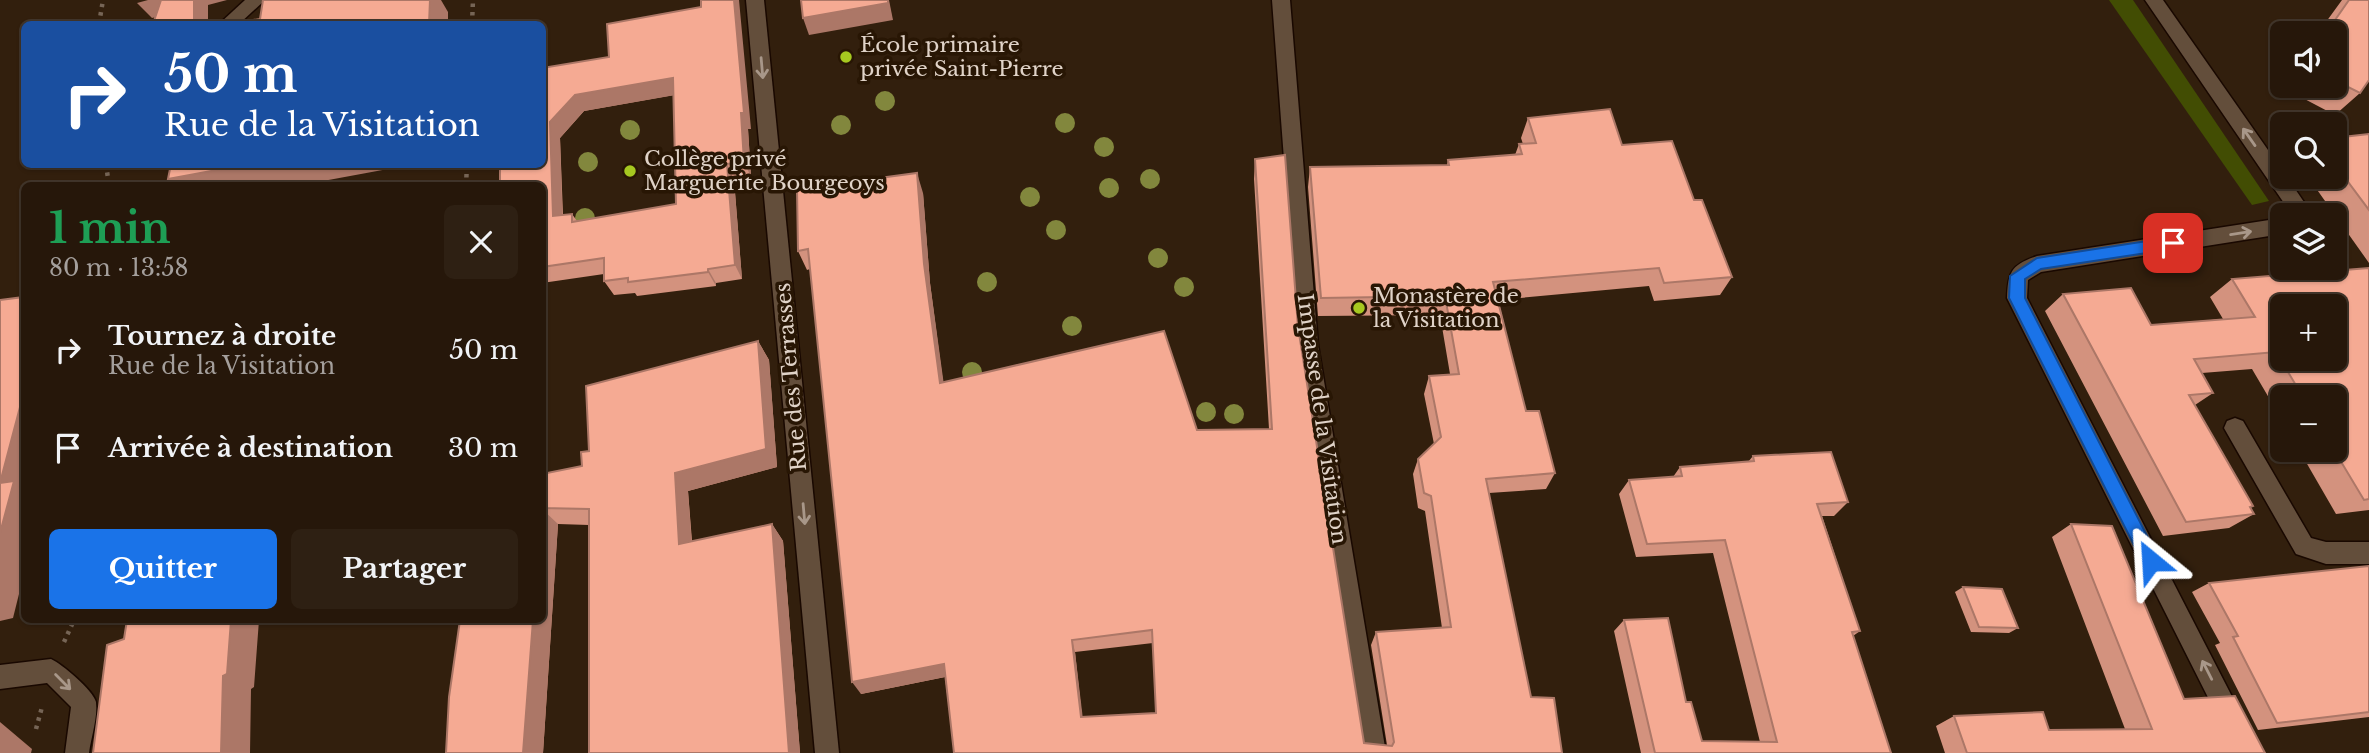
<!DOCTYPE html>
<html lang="fr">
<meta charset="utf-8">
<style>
body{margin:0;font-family:"Libre Baskerville",serif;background:#2e2013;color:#f1f3f6;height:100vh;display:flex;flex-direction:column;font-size:26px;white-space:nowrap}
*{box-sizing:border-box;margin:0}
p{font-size:23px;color:#a49f9c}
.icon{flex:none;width:38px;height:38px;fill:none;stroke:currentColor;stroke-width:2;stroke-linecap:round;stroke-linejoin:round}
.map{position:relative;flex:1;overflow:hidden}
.sheet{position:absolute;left:21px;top:182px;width:525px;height:441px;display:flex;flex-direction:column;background:#26170a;border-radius:10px;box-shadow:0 2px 5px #0004,0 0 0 2px #42362b}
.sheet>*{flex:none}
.banner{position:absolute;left:21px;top:21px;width:525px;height:147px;border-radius:10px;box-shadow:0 2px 5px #0004,0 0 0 2px #42362b;background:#1a4fa0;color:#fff;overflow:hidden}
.tools{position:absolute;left:2270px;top:21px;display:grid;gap:14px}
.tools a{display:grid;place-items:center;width:77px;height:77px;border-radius:10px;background:#26170a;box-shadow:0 2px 5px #0004,0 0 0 2px #42362b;font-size:35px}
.pin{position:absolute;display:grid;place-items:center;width:60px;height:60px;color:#fff;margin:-30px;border-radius:14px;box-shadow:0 4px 10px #0006}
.me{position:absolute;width:77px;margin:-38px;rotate:333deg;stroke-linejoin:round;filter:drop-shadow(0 0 5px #0008)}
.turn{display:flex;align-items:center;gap:24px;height:147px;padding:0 28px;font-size:32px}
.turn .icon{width:91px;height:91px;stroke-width:2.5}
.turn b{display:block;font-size:49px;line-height:60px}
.round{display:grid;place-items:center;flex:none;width:74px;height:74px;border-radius:10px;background:#2e2013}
.headline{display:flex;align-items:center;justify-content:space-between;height:119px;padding:0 28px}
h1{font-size:42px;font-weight:700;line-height:52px;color:#1e9e55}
.button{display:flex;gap:14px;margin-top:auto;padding:14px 28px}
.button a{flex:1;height:80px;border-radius:10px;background:#1a73e8;color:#fff;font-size:28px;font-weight:700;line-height:80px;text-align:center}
.button a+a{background:#2e2013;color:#f1f3f6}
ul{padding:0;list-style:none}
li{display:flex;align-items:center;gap:21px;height:98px;padding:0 28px}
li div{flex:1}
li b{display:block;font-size:26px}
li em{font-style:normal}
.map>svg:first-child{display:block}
.green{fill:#424d03}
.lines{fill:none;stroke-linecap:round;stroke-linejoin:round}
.lane-casing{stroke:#190800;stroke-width:3}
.street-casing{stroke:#190800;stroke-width:3}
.path{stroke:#766556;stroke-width:4.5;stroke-dasharray:3.5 5;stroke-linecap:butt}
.lane{fill:#634e3b;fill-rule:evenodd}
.street{fill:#634e3b;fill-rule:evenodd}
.tree{fill:#82873d}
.wall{fill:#d3927e;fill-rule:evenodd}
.shaded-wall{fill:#ac7767}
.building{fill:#f5aa93;stroke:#ac7767;stroke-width:2;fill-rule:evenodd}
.oneway{stroke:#a89789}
.route{fill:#1a73e8;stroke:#114b97;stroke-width:2}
.poi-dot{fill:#a6c820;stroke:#281604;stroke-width:2.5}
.labels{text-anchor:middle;stroke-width:7;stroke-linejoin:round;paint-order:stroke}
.poi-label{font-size:21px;fill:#e0d3c8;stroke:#281604;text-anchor:start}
.street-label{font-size:21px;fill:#e0d3c8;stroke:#281604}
</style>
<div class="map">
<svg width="2369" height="753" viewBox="0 0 2369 753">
<rect width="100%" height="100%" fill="#321f0d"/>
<polygon class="green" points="2109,0 2133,0 2269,201 2252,205"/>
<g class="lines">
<g class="lane-casing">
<g id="lane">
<polygon points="245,0 265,0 239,24 219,24"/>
<polygon points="2235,418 2243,421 2311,538 2326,542 2369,542 2369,564 2326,564 2296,554 2224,428 2227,421"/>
</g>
</g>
<g class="street-casing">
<g id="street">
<polygon points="746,0 764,0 839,753 815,753"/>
<polygon points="1272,0 1290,0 1318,345 1386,753 1362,753 1298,345"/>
<polygon points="2145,0 2163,0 2282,170 2282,177 2287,177 2306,205 2306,215 2286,215 2286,206"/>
<path d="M2282,218V234L2041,272L2028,280L2027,298L2261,753H2236L2007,298C2008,272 2011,265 2037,256Z"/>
<path d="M51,659C62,664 93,690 96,702C98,717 91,738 89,753H65L71,707L47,683L0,689V665Z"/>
</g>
</g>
<g class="path">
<polyline points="99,24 103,0"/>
<polyline points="472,24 473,0"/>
<polyline points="106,164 109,186"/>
<polyline points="466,186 467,164"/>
<polyline points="64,642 74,620"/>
<polyline points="36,729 42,707"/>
</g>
<use href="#lane" class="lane"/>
<use href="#street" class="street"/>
</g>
<g class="tree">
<circle cx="885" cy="101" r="10"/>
<circle cx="1065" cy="123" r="10"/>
<circle cx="841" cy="125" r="10"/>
<circle cx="630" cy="130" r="10"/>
<circle cx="1104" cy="147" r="10"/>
<circle cx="588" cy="162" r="10"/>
<circle cx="1150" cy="179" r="10"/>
<circle cx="1109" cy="188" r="10"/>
<circle cx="1030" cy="197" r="10"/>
<circle cx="585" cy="218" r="10"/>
<circle cx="1056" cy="230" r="10"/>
<circle cx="1158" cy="258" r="10"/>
<circle cx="987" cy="282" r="10"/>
<circle cx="1184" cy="287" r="10"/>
<circle cx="1072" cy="326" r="10"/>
<circle cx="972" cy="372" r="10"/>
<circle cx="1206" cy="412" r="10"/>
<circle cx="1234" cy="414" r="10"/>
</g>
<g class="wall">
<polygon points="2342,0 2369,0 2360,93 2335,115 2280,86 2282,84 2282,86 2334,86 2334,33 2318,33"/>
<path d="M609,57L751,129H748L751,177L734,180L742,279L716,283V286L637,296L635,293L614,295L604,281V274L542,283V186H500ZM674,95L676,204L577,221L572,214L563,215L560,138L584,111Z"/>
<path d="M1528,118L1622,145L1694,200L1732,277L1720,295L1654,301L1649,286L1498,300L1526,411L1555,473L1546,489L1489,493L1531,697L1562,753H954L945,677L861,694L810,269L807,270L798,251L923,193L930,283L943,382L1197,430L1269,429L1254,179L1255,159L1298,327L1364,743L1387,745L1371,645L1376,632L1442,628L1425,511L1418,508L1413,474L1418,459L1434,444L1424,394L1429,376L1450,374L1440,315L1318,316L1308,187L1310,167L1447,165L1448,160L1515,155L1519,144H1523L1521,138ZM1153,643L1156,713L1082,717L1075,652Z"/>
<polygon points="2369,134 2369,263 2308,177 2334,177 2334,138"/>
<polygon points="2369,268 2369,510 2336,514 2299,450 2334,450 2334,397 2282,397 2282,420 2252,369 2202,373 2213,393 2195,405 2253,506 2250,508 2254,514 2229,528 2163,536 2045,311 2063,294 2151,325 2223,319 2210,297 2232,279"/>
<polygon points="758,341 769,360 777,467 688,491 692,541 772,524 783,541 800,753 589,753 589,525 558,524 543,753 446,753 542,620 542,474 582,466 589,451"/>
<polygon points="1753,456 1848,502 1834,516 1822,516 1860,631 1853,636 1891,753 1641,753 1614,631 1624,620 1686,702 1702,741 1760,742 1713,553 1636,557 1619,494 1629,480 1673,477 1680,467 1748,462"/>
<polygon points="2071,524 2184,699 2265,753 1945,753 1936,726 1954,716 2049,730 2125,729 2052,537"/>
<polygon points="2369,566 2369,717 2258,730 2215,645 2220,643 2192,592 2209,583"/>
<polygon points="1963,587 2018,628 2009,633 1971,632 1955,592"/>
</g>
<g class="shaded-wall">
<polygon points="148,0 165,0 176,12 152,18 137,3"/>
<polygon points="194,0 227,0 208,5 208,24 173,24"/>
<polygon points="430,0 441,0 448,12 448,24 429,24"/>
<polygon points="734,0 739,0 751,129 748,129 751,177 744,162"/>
<polygon points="889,0 893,20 809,35 803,18"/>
<polygon points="673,78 681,94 584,111 560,138 563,231 553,216 550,122 575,95"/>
<polygon points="249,164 415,164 296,186 176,186 168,179"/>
<polygon points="727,164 734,180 742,279 735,265"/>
<polygon points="917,173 923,193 930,283 946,400 940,383 924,264"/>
<polygon points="708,269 716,283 716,286 708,272"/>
<polygon points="758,341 769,360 777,467 688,491 693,560 679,544 675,473"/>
<polygon points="24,392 24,582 22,582 13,618 0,621 0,483"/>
<polygon points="542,509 558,524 543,753 523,753 533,620 542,620"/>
<polygon points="772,524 783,541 800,753 789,753"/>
<polygon points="231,620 259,620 254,687 251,689 250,753 221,753 223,676"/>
<polygon points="1072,640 1075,652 1084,728 1081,717"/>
<polygon points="944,664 950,676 861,694 852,682"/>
<polygon points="0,722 32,749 31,753 0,753"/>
</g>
<g class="building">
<polygon points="161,0 194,0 194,21 173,24 153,24"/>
<polygon points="263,0 430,0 429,24 228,24 260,19"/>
<path d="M701,0H734L744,113H741L744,162L727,164L735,265L708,269V272L628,282V278L604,281V258L542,267V186H500V164H542V68L609,57L607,24L701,7ZM673,78L676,204L572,222V214L553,216L550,122L575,95Z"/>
<polygon points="801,0 888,0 888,3 803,18"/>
<polygon points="2349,0 2369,0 2369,80 2360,93 2334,80 2334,33 2326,33"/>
<path d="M1610,109L1622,145L1672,141L1694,200H1702L1732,277L1664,283L1659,268L1493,282L1526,411H1539L1555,473L1486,479L1531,697L1554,698L1562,753H954L944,664L852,682L808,249L798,251L797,189L917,173L924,264L940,383L1164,331L1197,430L1272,429L1255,159L1285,155L1298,327L1364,743L1392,746L1394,742L1376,632L1451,627L1431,496L1424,493L1418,459L1441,437L1429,376L1459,374L1445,296L1321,298L1310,167L1449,165L1448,160L1522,154L1519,144L1536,143L1528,118ZM1152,630L1156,713L1081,717L1072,640Z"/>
<polygon points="2369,134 2369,210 2334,163 2334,138"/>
<polygon points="171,164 249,164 168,179"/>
<path d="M2369,268V499L2364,500L2334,450V397H2303L2276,352L2194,359L2213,393L2189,395L2253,506L2250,507L2254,514L2186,522L2063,294L2131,288L2151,325L2255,317L2232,279ZM2282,306H2334V359H2282Z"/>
<polygon points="24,297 24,392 0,483 14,481 0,533 0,300"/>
<polygon points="758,341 766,449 675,473 679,544 772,524 789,753 589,753 589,509 542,508 542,474 582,466 581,452 589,451 586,386"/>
<polygon points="1831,452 1848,502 1817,504 1860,631 1852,632 1891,753 1655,753 1624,620 1668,618 1686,702 1691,702 1702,741 1777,742 1725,540 1647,544 1629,480 1682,476 1680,467 1754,461 1753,456"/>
<polygon points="2071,524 2112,526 2184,699 2235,696 2265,753 1967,753 1954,716 2043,712 2049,730 2152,729"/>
<polygon points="2369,566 2369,712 2277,723 2233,637 2238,636 2209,583"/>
<polygon points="1963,587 2002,589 2018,628 1979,627"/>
<polygon points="127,620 231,620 227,674 223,676 221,753 93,753 107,645 124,639"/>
<polygon points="460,620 533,620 523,753 446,753 449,697"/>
</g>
<defs><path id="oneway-shaft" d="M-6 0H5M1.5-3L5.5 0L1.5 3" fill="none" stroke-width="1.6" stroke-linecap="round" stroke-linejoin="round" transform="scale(1.75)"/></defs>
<g class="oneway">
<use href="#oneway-shaft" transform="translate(762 68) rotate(85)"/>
<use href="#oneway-shaft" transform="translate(2249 137) rotate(-125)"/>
<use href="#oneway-shaft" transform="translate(2241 233) rotate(-9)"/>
<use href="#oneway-shaft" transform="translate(804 514) rotate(85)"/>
<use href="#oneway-shaft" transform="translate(2207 670) rotate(-117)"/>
<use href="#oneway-shaft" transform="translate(63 682) rotate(45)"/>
</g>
<polygon class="route" points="2173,237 2181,243 2173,249 2041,269 2025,279 2025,298 2160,561 2151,569 2145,567 2009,298 2010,276 2037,258"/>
<g class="poi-dot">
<circle cx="846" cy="57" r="7"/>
<circle cx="630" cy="171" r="7"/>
<circle cx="1359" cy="308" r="7"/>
</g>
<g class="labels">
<g class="poi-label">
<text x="860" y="52">École primaire<tspan x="860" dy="24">privée Saint-Pierre</tspan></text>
<text x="644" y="166">Collège privé<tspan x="644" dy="24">Marguerite Bourgeoys</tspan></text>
<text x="1373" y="303">Monastère de<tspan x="1373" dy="24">la Visitation</tspan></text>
</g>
<g class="street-label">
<text transform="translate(791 377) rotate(-95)" y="7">Rue des Terrasses</text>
<text transform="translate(1322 419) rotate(82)" y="7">Impasse de la Visitation</text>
</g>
</g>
</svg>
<div class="tools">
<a><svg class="icon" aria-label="sound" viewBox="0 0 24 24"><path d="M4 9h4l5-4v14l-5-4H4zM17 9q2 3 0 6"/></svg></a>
<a><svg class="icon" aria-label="search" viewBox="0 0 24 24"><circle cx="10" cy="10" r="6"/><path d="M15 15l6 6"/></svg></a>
<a><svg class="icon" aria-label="layers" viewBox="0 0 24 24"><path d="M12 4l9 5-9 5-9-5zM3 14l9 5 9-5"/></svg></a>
<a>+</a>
<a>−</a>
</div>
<div class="pin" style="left:2173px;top:243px;background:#d93025"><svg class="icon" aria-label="arrive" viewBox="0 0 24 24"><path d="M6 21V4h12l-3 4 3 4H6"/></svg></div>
<svg class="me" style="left:2151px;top:561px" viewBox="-20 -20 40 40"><path d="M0-17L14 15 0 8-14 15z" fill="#1a73e8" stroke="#fff" stroke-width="4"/></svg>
<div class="banner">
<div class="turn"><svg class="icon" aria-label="right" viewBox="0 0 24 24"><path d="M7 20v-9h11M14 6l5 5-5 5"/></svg><div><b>50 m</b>Rue de la Visitation</div></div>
</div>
<section class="sheet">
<div class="headline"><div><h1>1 min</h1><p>80 m · 13:58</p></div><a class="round"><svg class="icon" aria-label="close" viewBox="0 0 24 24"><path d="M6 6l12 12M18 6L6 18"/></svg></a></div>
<ul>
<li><svg class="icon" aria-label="right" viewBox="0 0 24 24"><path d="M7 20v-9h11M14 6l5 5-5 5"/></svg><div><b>Tournez à droite</b><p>Rue de la Visitation</p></div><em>50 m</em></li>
<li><svg class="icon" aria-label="arrive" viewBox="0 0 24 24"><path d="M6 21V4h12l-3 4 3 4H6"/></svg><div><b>Arrivée à destination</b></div><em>30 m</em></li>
</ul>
<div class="button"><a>Quitter</a><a>Partager</a></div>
</section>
</div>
